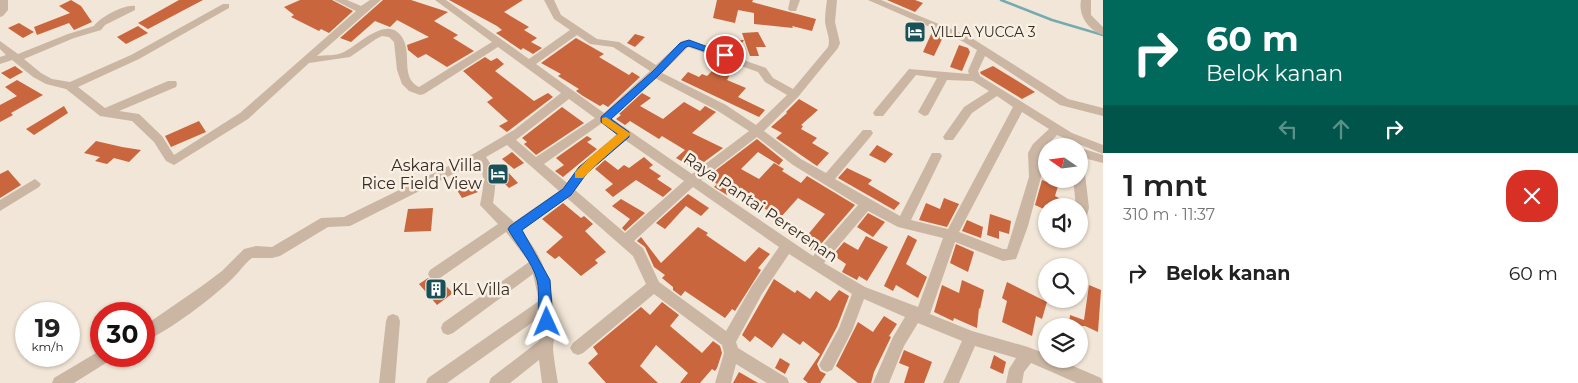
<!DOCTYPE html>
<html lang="id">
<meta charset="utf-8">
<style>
body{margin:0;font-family:Montserrat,sans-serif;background:#f2f2f2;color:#222;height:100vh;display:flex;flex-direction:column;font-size:19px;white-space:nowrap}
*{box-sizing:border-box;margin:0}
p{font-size:16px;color:#767676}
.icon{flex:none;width:28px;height:28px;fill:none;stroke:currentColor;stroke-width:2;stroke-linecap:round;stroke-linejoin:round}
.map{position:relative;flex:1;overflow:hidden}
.panel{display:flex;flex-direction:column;background:#fff;width:475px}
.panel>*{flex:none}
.hud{background:#00695c;color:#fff;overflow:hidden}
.needle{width:32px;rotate:284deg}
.tools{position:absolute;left:1038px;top:138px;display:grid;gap:10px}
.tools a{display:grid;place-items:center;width:50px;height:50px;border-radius:50%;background:#fff;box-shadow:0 1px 4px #0004;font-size:25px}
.speed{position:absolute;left:15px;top:302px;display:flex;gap:10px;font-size:25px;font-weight:700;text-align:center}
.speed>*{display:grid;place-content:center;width:65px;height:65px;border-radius:50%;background:#fff;box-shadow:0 1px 4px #0004;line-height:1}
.speed small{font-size:12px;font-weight:400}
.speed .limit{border:8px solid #d22;background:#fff;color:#111}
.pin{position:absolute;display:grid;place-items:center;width:42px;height:42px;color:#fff;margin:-21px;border:2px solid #fff;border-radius:50%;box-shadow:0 1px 5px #0007}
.me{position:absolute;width:55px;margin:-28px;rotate:359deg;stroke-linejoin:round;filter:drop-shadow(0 0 4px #0008)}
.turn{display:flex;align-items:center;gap:18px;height:105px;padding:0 20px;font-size:22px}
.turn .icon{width:65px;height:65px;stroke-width:2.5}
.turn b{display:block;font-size:35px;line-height:42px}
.lanes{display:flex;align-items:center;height:48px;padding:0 20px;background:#0003;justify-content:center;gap:25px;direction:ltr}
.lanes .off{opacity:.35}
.round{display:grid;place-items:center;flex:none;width:52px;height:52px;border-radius:20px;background:#f2f2f2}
.headline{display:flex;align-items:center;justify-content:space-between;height:85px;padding:0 20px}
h1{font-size:30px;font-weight:600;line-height:38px}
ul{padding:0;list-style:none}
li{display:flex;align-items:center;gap:15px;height:70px;padding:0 20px}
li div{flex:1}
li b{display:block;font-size:19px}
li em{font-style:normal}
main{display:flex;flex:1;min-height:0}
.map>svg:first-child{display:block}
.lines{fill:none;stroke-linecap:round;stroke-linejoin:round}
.stream{stroke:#75aaaf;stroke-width:2.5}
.building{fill:#c9663d}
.minor{fill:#cab6a3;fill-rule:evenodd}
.route{fill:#1a73e8;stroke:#114b97}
.slow{fill:#f59e0b}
.labels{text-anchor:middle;stroke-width:5;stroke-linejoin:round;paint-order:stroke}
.far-poi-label{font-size:14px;fill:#342b25;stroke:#f9f0e3;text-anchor:start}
.poi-label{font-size:16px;fill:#342b25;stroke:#f9f0e3;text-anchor:end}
.street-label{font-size:16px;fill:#342b25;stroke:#f9f0e3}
</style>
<main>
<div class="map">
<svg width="1103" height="383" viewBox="0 0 1103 383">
<rect width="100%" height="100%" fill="#f1e6d7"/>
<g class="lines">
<polyline class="stream" points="1001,0 1052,20 1103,35"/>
</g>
<g class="building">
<polygon points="71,0 81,6 92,22 74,30 69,23 37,35 34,27 70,13 59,6"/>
<polygon points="179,0 203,0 148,29 138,23"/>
<polygon points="300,0 332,0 353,11 329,33 321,29 319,31 291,17 294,15 284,7"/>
<polygon points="383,0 411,0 448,12 434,21 458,35 453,38 474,51 447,67 426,54 418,58 408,50 407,45 429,37 397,20 390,27 375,21 351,42 340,38"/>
<polygon points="449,0 523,0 504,12 529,27 524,30 537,38 531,42 542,48 533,54 523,48 521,50 496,33 502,30 497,26"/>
<polygon points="717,0 753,0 752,2 816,19 812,31 792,26 793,28 754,24 754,13 738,10 735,23 713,18"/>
<polygon points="887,0 915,0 923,3 915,12"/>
<polygon points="19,23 34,32 23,38 8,28"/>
<polygon points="138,26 148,33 126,44 117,37"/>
<polygon points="933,30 944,35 934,56 923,52"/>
<polygon points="758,32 766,47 756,47 759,56 750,56 742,33"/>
<polygon points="635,34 645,37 635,47 627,43"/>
<polygon points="576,38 604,54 599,57 629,75 632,72 640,77 608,107 603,104 600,106 583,96 576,91 579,89 558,76 561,74 541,63"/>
<polygon points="744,40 734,55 726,52 728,45 726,41"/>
<polygon points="959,45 968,48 970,52 962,71 950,67"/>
<polygon points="485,57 491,61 497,58 504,64 495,71 534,101 548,93 553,97 507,132 499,126 508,121 487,102 493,98 463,71"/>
<polygon points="15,66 23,72 10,79 1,73"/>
<polygon points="993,66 1024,85 1035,92 1022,99 981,74 980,72"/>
<polygon points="723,67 732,71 727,80 746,88 738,97 765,110 759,117 681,80 688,72 699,77 702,74 707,76 715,68 720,70"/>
<polygon points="17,80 43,95 11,113 13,115 0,122 0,105 17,96 5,87"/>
<polygon points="642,93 651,98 640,106 663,119 684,102 700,111 705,106 716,112 692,133 723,148 704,162 698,159 690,166 676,158 685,150 662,136 659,139 630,121 625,125 616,119 621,115 619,114"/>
<polygon points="799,99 818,110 801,125 803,126 801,129 817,138 812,143 829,153 817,166 776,138 782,133 771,127 787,113 786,112"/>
<polygon points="64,106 68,113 34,135 26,129"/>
<polygon points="562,107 584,123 536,155 524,144 527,142 522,138"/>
<polygon points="199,121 206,132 171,147 165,136"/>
<polygon points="587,136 592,139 587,142 597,149 563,177 555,171 564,165 556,158"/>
<polygon points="757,139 783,160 779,165 758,152 741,169 759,179 774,163 784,169 782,171 801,183 807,176 855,205 814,252 801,243 825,214 798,198 780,218 762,207 760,209 732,190 727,195 714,187 717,184 707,177"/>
<polygon points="96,141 122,147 141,150 129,162 114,158 107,164 95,161 100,157 84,153"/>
<polygon points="877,145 893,154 885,163 869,155"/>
<polygon points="512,152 524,163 514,169 502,159"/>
<polygon points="644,157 653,165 649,168 661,176 657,179 672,189 663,197 636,180 613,197 605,190 613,184 595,169 605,160 618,170 624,165 629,168"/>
<polygon points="504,168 518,183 509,188 496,175 496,173"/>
<polygon points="847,168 872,180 868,184 900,203 894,210 838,178"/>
<polygon points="8,170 21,185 0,198 0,174"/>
<polygon points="1042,180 1058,186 1055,196 1074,206 1046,206 1046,210 1035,205"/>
<polygon points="473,183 478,192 462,198 457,190"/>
<polygon points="688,194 709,208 701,216 686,206 665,229 656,223"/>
<polygon points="944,198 959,204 947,227 919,220 926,203 940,209"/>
<polygon points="621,199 645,213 625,231 622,228 630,219 612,206"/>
<polygon points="563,203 581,218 584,216 593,224 585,231 606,252 595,260 598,263 581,276 559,256 555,259 546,252 563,237 542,219"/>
<polygon points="433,208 431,231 404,232 408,209"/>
<polygon points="868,213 885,222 873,237 857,227"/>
<polygon points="990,214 1011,221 1009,234 999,231 999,239 987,235"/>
<polygon points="967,220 983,227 981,238 962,231"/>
<polygon points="698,227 708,233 706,235 745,262 759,247 770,254 758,268 761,270 735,311 732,309 725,318 685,291 681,296 673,290 673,287 662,278 665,275 654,267 645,247 637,241 641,237 661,263"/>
<polygon points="908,235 917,240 906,264 927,277 918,298 896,285 893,291 884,286"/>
<polygon points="866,236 888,247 867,281 859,276 857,280 842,272 846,264 833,255 844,242 858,250"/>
<polygon points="956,244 974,252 968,272 950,263"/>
<polygon points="428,278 434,282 440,280 453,293 437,305 419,284"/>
<polygon points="774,279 795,293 797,290 810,299 816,291 830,301 839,290 849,296 837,327 817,364 820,371 826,374 820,383 808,383 803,379 820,354 803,341 800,345 783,333 772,348 755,336 750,342 742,335"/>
<polygon points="962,280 984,290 980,309 979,308 977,328 954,318 953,321 934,312 942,285 959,293"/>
<polygon points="1007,282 1047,302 1042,319 1036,316 1032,336 1002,322 1007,301 1002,298"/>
<polygon points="1089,285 1101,290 1098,332 1085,326 1069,326 1070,315 1084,320"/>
<polygon points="662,302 679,315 670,326 702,353 713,341 720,346 722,353 717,368 715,371 712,369 700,383 680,383 688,373 656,345 640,366 658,383 606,383 588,363 598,354 593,347 641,307 650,315"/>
<polygon points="884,316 897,324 889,336 891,337 874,372 871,383 858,383 836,366 858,322 873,332"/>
<polygon points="904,350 932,362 924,383 904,383 909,367 899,363"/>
<polygon points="994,355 1006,362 1003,374 990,368"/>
<polygon points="780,358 790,364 785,374 775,368"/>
<polygon points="739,372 758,383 733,383"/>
</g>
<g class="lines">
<g class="minor">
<polygon points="0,0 8,0 8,10 3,16 0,17"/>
<path d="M334,0H347L361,6L370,0H381L317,56C326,55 336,56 344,52C359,45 390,11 404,41C411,56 401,78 419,87L492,42L435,0H446L529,59L570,30L554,19L544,0H554L561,15L597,39L619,42L656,65L682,41L686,40L766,68L773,78L793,89L828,47C831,40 826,30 825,22C825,14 826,7 827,0H837L835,22L840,43L838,48L798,97L764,131L801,159L826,173L863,130H871L873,133L871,136L835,179L900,216L932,153H940L942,156L911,220L948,229L1013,107L997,96L972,113L953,140H945L943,137L945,134L964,107L989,91L973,81L947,80L928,115L924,116L918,112L937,78L916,75L883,116H875L873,113L875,110L909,69L969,74L968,71L977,50L962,41L868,0H881L970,37L1068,99L1103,108V116L1060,105L985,56L978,71L980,76L1072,133L1103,145V154L1057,135L1040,153L1041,177L1028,226L1016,259L1003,261L955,242L930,314L972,331L1028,347L1046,354V359H1057L1101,378L1103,383H1077L1031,363L1024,372L1022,383H1006L1009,369L1016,358L975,346L959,383H943L962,341L918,323L904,346L889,383H873L893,337L905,317L864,299L852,331L832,370L827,372L822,370L819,365L839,328L852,294L789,254L762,294L736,342L738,348L787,378L789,383H767L736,364L731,383H715L724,353L722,345L654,294L583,353L578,355L573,353L570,348L573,343L646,284L633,256L567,198L521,231C547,260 554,292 555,330C555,336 553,343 553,349C554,360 556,372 558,383H542L539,360L510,383H489L491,378L539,341L540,317L447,383H426L428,378L539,301L533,274L453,333L448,335L443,333L441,328L443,323L529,262L506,232L440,278L435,280L430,278L428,274L430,270L498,224L480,205C483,188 487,177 477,162L350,226L328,227L280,256L272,258H252C245,263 240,271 233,278C215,296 167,333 144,341V326L202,286L222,271L244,249L256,246L272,247L321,218L344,217L475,153L514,130L561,93L498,47L424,94L420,95L409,91L402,84L397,70L394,42L389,37L382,36L376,39L350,57L309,63L248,119L174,165L166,161L154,142L132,121L100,116L66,89L46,84L33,77L12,60L0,64V57L6,55L0,49V41L18,54L68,34L94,26C100,17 125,4 135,6V10L105,25L101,30L74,38L24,59L41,73L52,79L70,82L131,55L223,4H229V8L139,59L78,87L105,108L168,81H176L177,84L176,87L119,111L139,114L162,136L174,155L240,113L356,11ZM577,35L590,44L613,47L650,71L604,113L536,64ZM688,47L758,72L765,82L787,95L756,125L726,105L662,73ZM655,78L718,111L749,131L692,174L611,118ZM569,99L595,118L536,157L516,140ZM1022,112L1049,129L1033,144L1028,153L1029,177L1007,249H1003L959,232ZM602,123L617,134L579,167L567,183L544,164ZM757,137L793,165L858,205L813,256L701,180ZM625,140L684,181L625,233L575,190L587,173ZM507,145L559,191L514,222L493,203C496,184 498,174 486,157ZM693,187L779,247L752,286L726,331L659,282L643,248L634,241ZM868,211L898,227L943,238L918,307L865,287L824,263Z"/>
<polygon points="790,0 800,0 796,11 790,11 788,9"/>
<path d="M1081,0H1091V15L1103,27V35C1088,30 1078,15 1081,0Z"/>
<polygon points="1084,149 1103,155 1103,163 1084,158 1079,159 1079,150"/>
<polygon points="1079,169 1085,174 1089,208 1084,227 1079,228 1079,206 1076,206 1073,179 1079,179"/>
<polygon points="35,179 41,184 39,187 0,211 0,200"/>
<polygon points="393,314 398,316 400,321 395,383 379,383 386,321 388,316"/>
<polygon points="101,350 101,356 112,356 109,361 74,383 52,383 54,378"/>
</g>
</g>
<path class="route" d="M689,40L730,55L725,58L689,46L686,47L658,76L611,119L629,132V137L587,173L571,195L522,230L550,280L553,322L551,327L547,329L542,327C535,313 541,295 537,280C532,261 517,246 508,229L510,226L563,189L579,167L618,135L601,122V117L652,72L680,43Z"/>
<polygon class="slow" points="606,117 631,134 598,163 583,178 575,178 575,172 590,157 618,134 602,123 602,118"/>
<defs>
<g id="hotel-square" transform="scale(1.125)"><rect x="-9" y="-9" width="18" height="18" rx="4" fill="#1a5057" stroke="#f9f0e3"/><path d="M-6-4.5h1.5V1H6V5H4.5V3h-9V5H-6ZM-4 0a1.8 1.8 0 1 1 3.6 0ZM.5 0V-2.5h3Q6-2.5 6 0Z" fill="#fff"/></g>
<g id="building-square" transform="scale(1.125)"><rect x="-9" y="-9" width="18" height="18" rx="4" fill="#1a5057" stroke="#f9f0e3"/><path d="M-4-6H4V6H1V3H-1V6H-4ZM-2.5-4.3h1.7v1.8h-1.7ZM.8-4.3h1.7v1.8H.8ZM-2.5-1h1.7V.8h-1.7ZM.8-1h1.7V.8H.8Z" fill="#fff"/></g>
</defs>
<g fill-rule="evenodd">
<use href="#hotel-square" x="915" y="32"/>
<use href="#hotel-square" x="498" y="174"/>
<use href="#building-square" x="436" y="289"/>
</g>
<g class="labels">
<g class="far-poi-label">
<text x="931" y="37">VILLA YUCCA 3</text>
</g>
<g class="poi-label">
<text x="482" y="171">Askara Villa<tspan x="482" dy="18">Rice Field View</tspan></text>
<text x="452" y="295" text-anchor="start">KL Villa</text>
</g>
<g class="street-label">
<text transform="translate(761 207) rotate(34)" y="6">Raya Pantai Pererenan</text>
</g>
</g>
</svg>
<div class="tools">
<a><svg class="needle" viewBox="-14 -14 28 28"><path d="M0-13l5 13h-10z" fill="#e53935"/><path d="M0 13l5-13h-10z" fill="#767676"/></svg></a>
<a><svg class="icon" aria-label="sound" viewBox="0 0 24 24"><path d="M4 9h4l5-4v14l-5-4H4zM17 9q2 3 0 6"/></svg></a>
<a><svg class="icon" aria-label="search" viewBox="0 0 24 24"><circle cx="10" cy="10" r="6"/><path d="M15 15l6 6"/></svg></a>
<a><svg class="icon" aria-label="layers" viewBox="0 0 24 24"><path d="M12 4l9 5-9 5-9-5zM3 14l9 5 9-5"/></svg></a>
</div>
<div class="speed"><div>19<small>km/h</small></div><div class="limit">30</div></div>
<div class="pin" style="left:725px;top:55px;background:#d93025"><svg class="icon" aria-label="arrive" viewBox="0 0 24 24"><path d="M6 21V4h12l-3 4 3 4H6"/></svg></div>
<svg class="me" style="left:547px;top:322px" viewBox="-20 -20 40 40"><path d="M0-17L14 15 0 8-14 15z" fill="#1a73e8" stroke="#fff" stroke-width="4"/></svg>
</div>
<section class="panel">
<div class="hud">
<div class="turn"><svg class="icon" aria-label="right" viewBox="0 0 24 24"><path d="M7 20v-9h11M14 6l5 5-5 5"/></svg><div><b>60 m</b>Belok kanan</div></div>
<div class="lanes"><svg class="icon off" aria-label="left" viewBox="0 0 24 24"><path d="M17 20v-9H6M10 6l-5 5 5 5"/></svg><svg class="icon off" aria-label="ahead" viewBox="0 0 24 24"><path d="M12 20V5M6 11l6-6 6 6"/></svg><svg class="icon" aria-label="right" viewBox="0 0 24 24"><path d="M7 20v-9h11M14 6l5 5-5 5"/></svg></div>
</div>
<div class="headline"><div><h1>1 mnt</h1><p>310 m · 11:37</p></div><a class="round" style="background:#d93025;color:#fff"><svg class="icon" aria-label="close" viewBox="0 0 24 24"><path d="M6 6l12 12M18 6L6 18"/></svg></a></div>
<ul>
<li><svg class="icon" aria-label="right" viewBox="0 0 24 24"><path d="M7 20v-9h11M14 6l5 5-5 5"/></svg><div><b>Belok kanan</b></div><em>60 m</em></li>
</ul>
</section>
</main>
